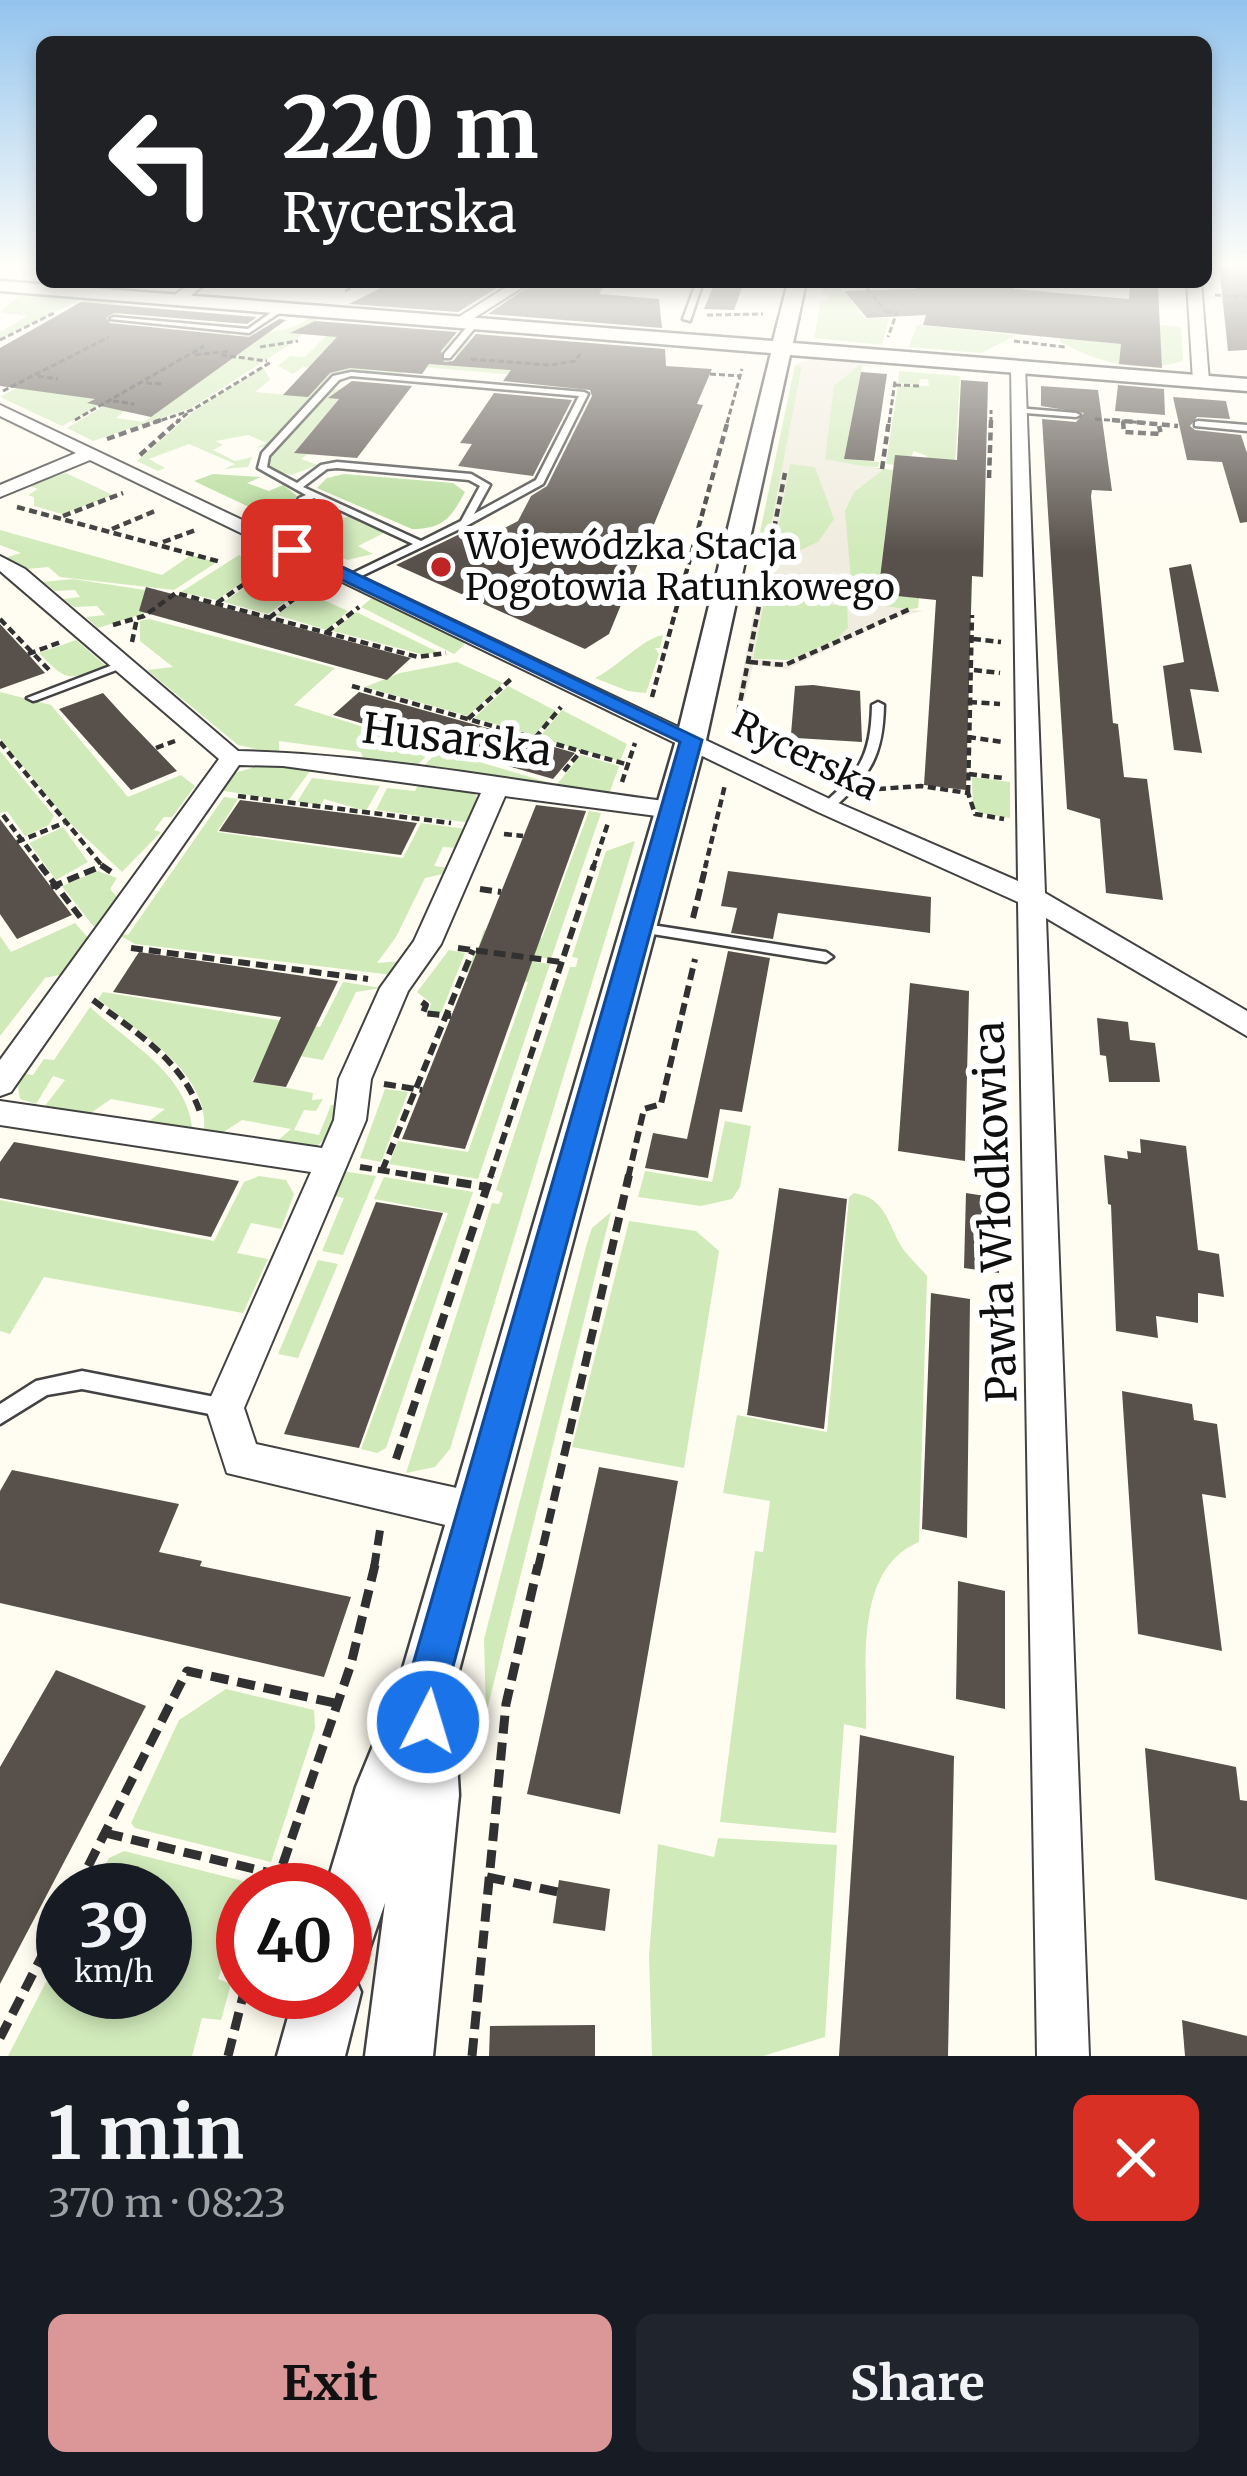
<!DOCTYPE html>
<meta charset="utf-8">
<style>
body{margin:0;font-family:Merriweather,serif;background:#20242c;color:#f1f3f6;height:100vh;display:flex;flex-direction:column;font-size:45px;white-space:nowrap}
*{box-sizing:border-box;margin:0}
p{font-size:39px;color:#9ea1a6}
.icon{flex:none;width:66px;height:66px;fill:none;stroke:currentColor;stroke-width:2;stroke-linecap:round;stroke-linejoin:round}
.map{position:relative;height:2056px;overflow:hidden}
.side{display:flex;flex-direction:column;background:#171b24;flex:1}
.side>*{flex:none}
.hud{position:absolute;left:36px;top:36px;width:1176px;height:252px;border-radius:18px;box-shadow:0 6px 18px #0003;background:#202124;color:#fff;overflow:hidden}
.speed{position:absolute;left:36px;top:1863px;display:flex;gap:24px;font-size:60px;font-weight:700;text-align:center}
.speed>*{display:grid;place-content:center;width:156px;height:156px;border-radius:50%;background:#171b24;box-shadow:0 6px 18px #0003;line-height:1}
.speed small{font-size:30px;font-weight:400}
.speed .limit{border:18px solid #d22;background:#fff;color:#111}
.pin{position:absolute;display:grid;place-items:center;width:102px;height:102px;color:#fff;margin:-51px;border-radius:24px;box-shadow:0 6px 18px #0006}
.me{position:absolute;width:132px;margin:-66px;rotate:5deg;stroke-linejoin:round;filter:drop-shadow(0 0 9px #0008)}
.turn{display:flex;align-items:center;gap:42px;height:252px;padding:0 48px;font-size:54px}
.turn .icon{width:156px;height:156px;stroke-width:2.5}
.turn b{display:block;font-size:84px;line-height:102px}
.round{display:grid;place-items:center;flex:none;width:126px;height:126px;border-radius:18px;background:#20242c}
.summary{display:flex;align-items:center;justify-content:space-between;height:204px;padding:0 48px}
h1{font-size:72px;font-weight:700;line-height:90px}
.cta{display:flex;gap:24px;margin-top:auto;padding:24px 48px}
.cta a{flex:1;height:138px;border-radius:18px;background:#db9698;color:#111;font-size:48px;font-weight:700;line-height:138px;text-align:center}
.cta a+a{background:#20242c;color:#f1f3f6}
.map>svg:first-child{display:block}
.green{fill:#d1eaba}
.forest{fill:#b4db99}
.plaza{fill:#f0ecdf;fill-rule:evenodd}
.building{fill:#58514b}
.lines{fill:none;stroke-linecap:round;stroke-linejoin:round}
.service-casing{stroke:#424242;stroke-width:5}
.minor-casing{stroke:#424242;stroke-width:4}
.tertiary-casing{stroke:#424242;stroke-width:5}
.path-far4{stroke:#313131;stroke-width:3;stroke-dasharray:6 3;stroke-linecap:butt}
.path-far3{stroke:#313131;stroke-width:4.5;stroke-dasharray:8 4.5;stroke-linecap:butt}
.path-far2{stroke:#313131;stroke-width:6;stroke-dasharray:12 6;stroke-linecap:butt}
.path-far1{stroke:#313131;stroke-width:8;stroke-dasharray:15 8;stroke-linecap:butt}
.path{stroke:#313131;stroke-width:9;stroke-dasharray:18 9;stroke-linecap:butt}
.service{fill:#fff;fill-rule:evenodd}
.minor{fill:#fff;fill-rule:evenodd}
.tertiary{fill:#fff;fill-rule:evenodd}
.route{fill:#1a73e8;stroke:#114b97;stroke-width:3}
.poi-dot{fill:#c02526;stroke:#fff;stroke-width:4.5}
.labels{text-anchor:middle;stroke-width:12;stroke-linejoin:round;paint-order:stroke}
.far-poi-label{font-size:36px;fill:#0f0f0f;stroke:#fff;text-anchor:start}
.far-street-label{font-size:36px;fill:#0f0f0f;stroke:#fff}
.street-label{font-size:42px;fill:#0f0f0f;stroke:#fff}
</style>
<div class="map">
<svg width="1247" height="2056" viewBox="0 0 1247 2056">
<rect width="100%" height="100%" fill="#fffdf1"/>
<g class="green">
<polygon points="824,282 859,282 838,284 865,319 889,318 882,345 814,338 821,301 828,301 829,296 822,294"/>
<polygon points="0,292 82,299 0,339 0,332 27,316 0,312 19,296"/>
<polygon points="87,299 136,303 117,302 110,308 121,313 102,325 217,334 237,331 89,402 102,404 62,426 0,397 102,340 5,387 75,305"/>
<path d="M310,317L319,318L295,341L191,408L93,441L67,428L109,403L130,406L116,418L144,422L232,358L214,341C246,330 286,338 310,317Z"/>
<polygon points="917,325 1017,335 981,353 909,347"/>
<path d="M1160,325L1181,327L1183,361C1140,374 1098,363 1060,342V338L1160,348Z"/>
<polygon points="334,328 458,338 444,354 436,354 450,359 447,365 461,357 452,355 467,339 477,340 538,377 410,366 402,375 340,371 268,446 255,448 267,443 248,435 216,441 223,445 213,450 235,461 252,457 248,467 224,469 235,464 189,444 149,459 165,468 158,471 137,461 193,412 263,367 270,380 255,392 301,396 325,369 303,367 293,374 278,366 290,356 305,357"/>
<polygon points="829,362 890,367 862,366 844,459 879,462 878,467 863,466 929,475 892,479 878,593 919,598 918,608 900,611 790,660 753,659 808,364"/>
<polygon points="795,365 802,366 767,548 759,537"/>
<polygon points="899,371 960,376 955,467 927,466 927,456 914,451 906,466 886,464 898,385 929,386 928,379 920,379 919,385 898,383"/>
<polygon points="332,389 347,389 295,452 308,454 301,459 318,465 291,475 270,469 267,462"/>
<polygon points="66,473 113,495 62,514 34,506 34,497 28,495 38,489 27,485"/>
<polygon points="299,514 320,523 350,516 386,532 358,546 373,554 347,560 287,531 294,528"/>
<polygon points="0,530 162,575 191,555 217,562 174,590 60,577 48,567 27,569 4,558 21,553 0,545"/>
<polygon points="239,555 262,568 217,600 181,592"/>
<polygon points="269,570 304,588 268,614 224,602"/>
<polygon points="73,579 171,594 145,613 98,628 86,617 105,615 97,606 74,607 63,599 80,597 75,590 55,591 43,582"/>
<polygon points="306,592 348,611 327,630 277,615"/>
<polygon points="373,597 463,640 464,645 454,654 361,607"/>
<polygon points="356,612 440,653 421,654 333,631"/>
<polygon points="149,619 335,668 294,705 433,749 412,771 365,765 361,752 279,741 279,754 238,745 147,670 173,667 140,641 140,621"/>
<path d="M663,635L660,648H655L659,654L646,693L628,691L595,678C618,667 642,639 663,635Z"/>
<path d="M76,640L106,666C68,680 68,683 39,653Z"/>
<polygon points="457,662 503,683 468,716 365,687 400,673"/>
<polygon points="508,686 556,711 534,735 474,718"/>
<polygon points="0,692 51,705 128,797 181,775 195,786 172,817 164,817 154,830 161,832 122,872 68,821 0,738"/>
<polygon points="562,710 627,744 620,761 539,738"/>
<polygon points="439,750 550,783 545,788 419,771"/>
<polygon points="0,751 54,816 49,825 25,836 7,811 0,813"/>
<polygon points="581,755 619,766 608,797 553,789"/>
<polygon points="264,764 310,771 288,801 218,790 232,774"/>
<polygon points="972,777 1010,782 1010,818 980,813 973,807"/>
<polygon points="312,778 380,786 366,811 324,799 321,805 297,802"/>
<polygon points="418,785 473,792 479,800 472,823 376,810 387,788 415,791"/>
<polygon points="224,797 238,799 217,832 403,858 421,823 466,829 457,848 443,847 434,866 449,868 447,873 425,878 396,937 377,963 402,961 392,975 135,944 117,934 128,935"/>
<polygon points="589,811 601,813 551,959 478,948 484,930 542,938"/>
<polygon points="63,827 88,862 56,880 29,843"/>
<polygon points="635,841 450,1449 435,1467 406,1473 492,1203 499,1204 503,1193 496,1190 570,967 576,967 578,958 572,957 606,851"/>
<polygon points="98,871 117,878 110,889 118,898 94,927 62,886"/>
<polygon points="75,923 90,940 68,973 45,978 0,1036 0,936 11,952"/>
<polygon points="449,950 465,953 441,1013 429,1011 431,1003 417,992"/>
<polygon points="474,954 550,964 478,1179 389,1164 398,1141 468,1152 528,982 467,972"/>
<path d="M343,982L382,988L356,992L323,1060L269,1051L252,1081L313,1093L312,1100L323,1099L316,1111L304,1110L294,1130L319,1135L331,1105L340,1106C321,1153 318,1153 268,1149L291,1129L242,1120L213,1139L203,1138C215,1075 141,1035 98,999L103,992L320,1027Z"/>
<path d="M90,1007C131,1045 192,1076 193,1137L140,1128L165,1109L111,1099L82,1119L41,1111L65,1080L53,1076L36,1104L20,1099L18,1087L25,1074L33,1075L44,1059L54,1060Z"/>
<polygon points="385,1089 408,1092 381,1162 360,1158"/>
<polygon points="725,1121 751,1126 740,1187 732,1199 701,1206 638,1197 645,1171 712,1182"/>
<polygon points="341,1171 376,1176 343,1255 322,1251 344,1198 330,1195"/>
<polygon points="259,1176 286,1180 294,1194 281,1229 251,1223 237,1253 268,1259 243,1313 44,1277 10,1334 0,1331 0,1200 214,1241 244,1182"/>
<polygon points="384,1177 473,1192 386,1448 377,1453 361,1449 448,1213 374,1199"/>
<path d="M854,1193C885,1198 887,1221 900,1244C906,1255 919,1266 927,1276L919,1542C852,1570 868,1668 866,1729L844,1724L836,1833L720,1822L755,1551L763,1552L770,1501L723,1493L737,1415L827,1432L849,1197Z"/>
<polygon points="611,1212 486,1714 484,1639 587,1243 592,1228"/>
<polygon points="629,1221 696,1231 719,1251 684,1468 572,1447"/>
<polygon points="318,1260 338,1264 298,1358 278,1354"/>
<polygon points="226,1689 314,1710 315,1728 271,1862 135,1828 131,1823 179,1720"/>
<polygon points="718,1838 837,1845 825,2037 763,2056 652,2056 649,1956 658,1844 714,1857"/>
<polygon points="124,1851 263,1886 261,1890 243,1890 243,1924 237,1923 218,1979 231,1984 221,2020 202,2018 192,2056 8,2056 63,1949 63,1992 165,1992 165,1890 93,1890 109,1858"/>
</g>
<g class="forest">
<polygon points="213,474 261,477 247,483 269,491 283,485 297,496 281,522 194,481"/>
<path d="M344,474L453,483L465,492C451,518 443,529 412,529L317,488L327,478Z"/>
</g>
<path class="plaza" d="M821,356L889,364H861L834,386L825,459L883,470L854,492L845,511L853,602L923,611L896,617L787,669L753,665L744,701L738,695L802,367L795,365ZM790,464L815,467L834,519L818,542L794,553L774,551ZM765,598L847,606L848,628L834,641L786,662L753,659Z"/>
<g class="building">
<polygon points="1219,265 1247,265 1247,350 1228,351"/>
<polygon points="393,282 453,283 506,282 458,312 349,304"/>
<polygon points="535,282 607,282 599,294 659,299 662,328 488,314"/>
<polygon points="715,282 744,282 734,310 704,309"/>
<polygon points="918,282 1016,282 1014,289 1129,299 1130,284 1158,287 1162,368 1119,364 1121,344 923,325 926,315 867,318 844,291 916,289"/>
<polygon points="81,302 257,317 247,324 114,313 106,318 110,323 249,337 279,319 286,320 151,417 87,403 95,399 0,386 0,348"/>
<polygon points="315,321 457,332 441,351 444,362 453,361 476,334 665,349 666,366 712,369 697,404 703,405 609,634 585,649 396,565 468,530 487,537 518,521 531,496 547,486 592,396 590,390 503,381 511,370 429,364 422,374 350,368 330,373 308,397 283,395 337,337 290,333"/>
<polygon points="861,372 887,374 874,461 844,459"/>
<polygon points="961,380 988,382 983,577 972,576 966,790 924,785 936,600 878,594 895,455 957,460"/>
<polygon points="352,381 412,386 357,458 294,453 339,399 328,398"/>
<polygon points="1118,385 1164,389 1165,415 1115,411"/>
<polygon points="1041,386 1098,390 1112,491 1092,490 1091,496 1113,723 1118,724 1124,777 1147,779 1163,900 1106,893 1100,819 1067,809 1042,419 1076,422 1084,413 1041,406"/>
<polygon points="494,393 572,400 533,476 458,466 472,444 460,443"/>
<polygon points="1173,397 1226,401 1230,419 1197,417 1190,426 1195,430 1241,435 1247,453 1247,522 1240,523 1222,462 1187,460"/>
<polygon points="1191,564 1219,692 1190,689 1202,753 1174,750 1163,666 1184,662 1169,568"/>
<polygon points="146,587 214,605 411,658 387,680 139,611"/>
<polygon points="0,624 27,653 45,673 0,689"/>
<polygon points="813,685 860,691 862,742 796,738 791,734 795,686"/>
<polygon points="359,692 533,741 575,753 553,779 333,715"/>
<polygon points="103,693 123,715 177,771 131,790 59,709"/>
<polygon points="240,800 368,816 417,823 401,855 219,831"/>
<polygon points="536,805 586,811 465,1149 402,1139"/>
<polygon points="0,819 72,915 17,939 0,914"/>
<polygon points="728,871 931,897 930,933 778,913 773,939 731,933 737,908 721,906"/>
<polygon points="728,951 770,958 742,1112 720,1109 708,1178 645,1168 653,1133 687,1139"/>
<polygon points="139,952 283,973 338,981 286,1087 253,1082 281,1017 113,992"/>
<polygon points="910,983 969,991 965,1161 898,1151"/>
<polygon points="1097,1018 1128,1022 1130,1040 1155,1043 1160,1082 1109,1082 1106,1056 1100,1055"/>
<polygon points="1140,1139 1186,1146 1198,1250 1219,1254 1224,1297 1198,1293 1198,1323 1156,1316 1158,1338 1116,1331 1111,1205 1108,1204 1104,1155 1128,1159 1127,1151 1141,1153"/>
<polygon points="14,1142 239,1181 211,1237 0,1198 0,1162"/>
<polygon points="779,1188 847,1199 824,1429 747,1415"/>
<polygon points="966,1193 998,1198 999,1273 964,1268"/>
<polygon points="376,1202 443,1213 359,1448 284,1434"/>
<polygon points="931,1293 970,1299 967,1538 922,1529"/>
<polygon points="1122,1391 1192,1404 1194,1420 1217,1424 1226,1498 1202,1494 1222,1651 1138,1634"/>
<polygon points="599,1467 678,1481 620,1814 527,1794"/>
<polygon points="12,1470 179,1504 159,1552 202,1561 200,1566 351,1597 324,1677 0,1603 0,1491"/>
<polygon points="958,1581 1005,1591 1005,1709 956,1699"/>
<polygon points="56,1670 146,1706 0,1984 0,1767"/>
<polygon points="860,1735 954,1756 948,2056 839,2056"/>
<polygon points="1145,1748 1236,1767 1240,1800 1247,1801 1247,1900 1155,1880"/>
<polygon points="559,1880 610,1889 605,1931 553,1923"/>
<polygon points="1182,2020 1247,2036 1247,2056 1185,2056"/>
<polygon points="595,2025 595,2056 489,2056 490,2026"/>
</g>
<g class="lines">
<g class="service-casing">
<g id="service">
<polygon points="665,282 703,282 690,321 683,319 695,286"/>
<polygon points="280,306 287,308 249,333 110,319 114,317 248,329"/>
<polygon points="472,321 479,323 450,358 444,358 444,354"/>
<path d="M351,372L584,392L588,394L543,484L468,525L351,581L347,580V576L413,544L314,498L306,502L290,527H284L282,525L299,498L306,495L258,468L262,453L333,376ZM351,376L579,396L536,480L474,514L490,485L471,474L337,462L321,465L297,483L267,467L269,456L339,380ZM337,468L469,480L480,486L461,521L421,541L303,487L327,469Z"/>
<polygon points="1017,408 1076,413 1080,415 1076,417 1014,412 1013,410"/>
<polygon points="1198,421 1247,425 1247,431 1195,426 1195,422"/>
<polygon points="123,661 127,662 127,666 37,700 33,701 27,698"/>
<path d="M878,702L884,705C883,757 870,776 831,810H823V804C860,772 871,755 872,705Z"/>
<polygon points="639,923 826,952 833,957 826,962 634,931 632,928 634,925"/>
<polygon points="82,1371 225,1399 232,1402 235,1408 232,1414 225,1417 82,1389 47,1395 0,1424 0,1404 36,1381"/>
</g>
</g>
<g class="minor-casing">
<g id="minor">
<polygon points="192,282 208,282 183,302 173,302 173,296"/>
<polygon points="514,282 531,282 463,325 451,322"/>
<polygon points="1187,282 1201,282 1209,381 1201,386 1193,381"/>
<polygon points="1011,363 1025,366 1045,893 1247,1011 1247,1036 1046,918 1089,2056 1037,2056 1018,902 818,812 90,460 0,497 0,485 76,453 0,416 0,405 836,802 1018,881"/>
<path d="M0,556L25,569L238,751C380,754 531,784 672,802L685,810L672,818L505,796L441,944L408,991L371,1079L366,1120L244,1408L256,1444L475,1492L489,1498L495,1512L489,1526L475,1532L227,1473L206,1408L311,1172L0,1125V1101L322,1148L334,1120L339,1079L380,988L414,941L481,793L283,766L239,765L11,1092L0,1096V1060L219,759L0,571Z"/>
</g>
</g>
<g class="tertiary-casing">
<g id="tertiary">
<polygon points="0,281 773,341 788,282 806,282 793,343 1247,379 1247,391 790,355 706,740 453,1693 459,1795 433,2056 365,2056 385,1903 368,1953 345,1962 345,1890 325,1890 356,1787 398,1685 676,740 771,353 0,291"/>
<polygon points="345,1966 351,1969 361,1992 345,2056 277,2056 295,1992 345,1992"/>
</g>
</g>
<g class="path-far4">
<polyline points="861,282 886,311"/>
<polyline points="865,282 878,282"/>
<polyline points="345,291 364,282"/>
<polyline points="1215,295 1247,297"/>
<polyline points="886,312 897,312 888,337"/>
<polyline points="707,315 763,314"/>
<polyline points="0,340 56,312"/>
<polyline points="1014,341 1065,347"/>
<polyline points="260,347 298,341"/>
<polyline points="195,355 230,351"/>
<polyline points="221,355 267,361"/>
<polyline points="471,359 550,365 575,361 580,354"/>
<polyline points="710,374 740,376"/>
<polyline points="38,376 58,379"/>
<polyline points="146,383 162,384"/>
<polyline points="895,385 921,386"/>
<polyline points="3,391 109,337"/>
<polyline points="113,401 134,404"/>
<polyline points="1095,419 1148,423"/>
<polyline points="75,420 204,346"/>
<polyline points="153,423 192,410 271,362"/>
<polyline points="176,423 189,412"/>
<polyline points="727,423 742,369"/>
<polyline points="889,423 895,381"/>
<polyline points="991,423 991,410"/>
</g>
<g class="path-far3">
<polyline points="1112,420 1178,426"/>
<polyline points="1123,421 1124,432 1161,434 1159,426"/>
<polyline points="107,439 161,420"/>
<polyline points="140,455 179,420"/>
<polyline points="882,469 889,420"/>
<polyline points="989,478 991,420"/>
<polyline points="17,507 221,562"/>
<polyline points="63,516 123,493"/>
<polyline points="112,529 155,511"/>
<polyline points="163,542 196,530"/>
<polyline points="217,603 270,566"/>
<polyline points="269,618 311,586"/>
<polyline points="0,619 52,673"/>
<polyline points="113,625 144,616 176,593 418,657 446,653"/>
<polyline points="327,632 359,607"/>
<polyline points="973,639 1001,642"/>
<polyline points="132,642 137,618"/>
<polyline points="28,654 61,642"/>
<polyline points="750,662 785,665 910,609"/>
<polyline points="974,670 1000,673"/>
<polyline points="352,686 629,765"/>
<polyline points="652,697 728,420"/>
<polyline points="969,702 1000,704"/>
<polyline points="468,719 511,679"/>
<polyline points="968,737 1003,742"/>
<polyline points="535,738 561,707"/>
<polyline points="738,738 739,708 785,473"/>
<polyline points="0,742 104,868"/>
<polyline points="156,748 175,741"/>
<polyline points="564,771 581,751"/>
<polyline points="969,774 1003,778"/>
<polyline points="622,782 635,743"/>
<polyline points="878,789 921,786 968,793 975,814 1004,819"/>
<polyline points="968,793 972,615"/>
<polyline points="238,796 451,823"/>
<polyline points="3,815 43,868"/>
<polyline points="504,834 523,836"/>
<polyline points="17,842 64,823"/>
<polyline points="593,868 608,823"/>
<polyline points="705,868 725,785"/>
</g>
<g class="path-far2">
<polyline points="40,865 84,922"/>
<polyline points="101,865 114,874"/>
<polyline points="51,887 102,866"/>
<polyline points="480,889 501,892"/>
<polyline points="693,918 706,865"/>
<polyline points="131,948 368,979"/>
<polyline points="458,948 561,962"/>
<path d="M93,1000C136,1033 184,1061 201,1115"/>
<polyline points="422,1002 426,1005 423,1013 451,1016"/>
<polyline points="384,1084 422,1090"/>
<polyline points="360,1167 430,1178"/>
<polyline points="382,1171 473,950"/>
<polyline points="490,1178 594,865"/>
<polyline points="628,1178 644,1109 661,1104 695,959"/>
</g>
<g class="path-far1">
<polyline points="411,1175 487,1187"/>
<polyline points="396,1459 491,1175"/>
<polyline points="374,1568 381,1524"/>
<polyline points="538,1568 629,1175"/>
</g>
<g class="path">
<polyline points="105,1833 279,1875"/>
<polyline points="487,1877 558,1892"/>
<polyline points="76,1890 187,1671 339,1704"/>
<polyline points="274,1890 351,1664 375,1565"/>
<polyline points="0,2038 63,1915"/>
<polyline points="228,2056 244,1992"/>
<polyline points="472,2056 506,1704 538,1565"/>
</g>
<use href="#service" class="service"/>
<use href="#minor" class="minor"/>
<use href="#tertiary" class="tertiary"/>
</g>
<linearGradient id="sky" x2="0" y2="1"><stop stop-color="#93c4ee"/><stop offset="0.48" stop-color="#fffef9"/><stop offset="1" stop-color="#fffef9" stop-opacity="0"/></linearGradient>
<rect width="1247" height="553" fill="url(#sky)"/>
<polygon class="route" points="286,546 298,546 702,740 448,1685 449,1722 443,1736 428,1742 414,1736 408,1722 407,1685 680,742 286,553"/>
<circle class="poi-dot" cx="441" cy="567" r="12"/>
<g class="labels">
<g class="far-poi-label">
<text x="465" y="559">Wojewódzka Stacja<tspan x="465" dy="41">Pogotowia Ratunkowego</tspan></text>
</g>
<g class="far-street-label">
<text transform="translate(806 755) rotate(26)" y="13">Rycerska</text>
</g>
<g class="street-label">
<text transform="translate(457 739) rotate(7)" y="15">Husarska</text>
<text transform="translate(995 1212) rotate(-92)" y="15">Pawła Włodkowica</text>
</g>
</g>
</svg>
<div class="speed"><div>39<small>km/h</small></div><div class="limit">40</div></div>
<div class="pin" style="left:292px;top:550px;background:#d93025"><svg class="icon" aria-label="arrive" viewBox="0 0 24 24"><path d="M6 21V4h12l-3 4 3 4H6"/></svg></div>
<svg class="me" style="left:428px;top:1722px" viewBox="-20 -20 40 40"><circle r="17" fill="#1a73e8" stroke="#fff" stroke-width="3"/><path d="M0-11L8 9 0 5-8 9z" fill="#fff"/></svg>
<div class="hud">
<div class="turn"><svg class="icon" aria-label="left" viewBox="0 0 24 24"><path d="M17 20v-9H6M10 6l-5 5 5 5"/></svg><div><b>220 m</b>Rycerska</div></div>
</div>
</div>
<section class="side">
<div class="summary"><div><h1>1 min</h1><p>370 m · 08:23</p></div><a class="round" style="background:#d93025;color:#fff"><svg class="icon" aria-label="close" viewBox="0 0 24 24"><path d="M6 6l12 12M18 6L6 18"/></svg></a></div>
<div class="cta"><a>Exit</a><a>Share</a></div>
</section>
